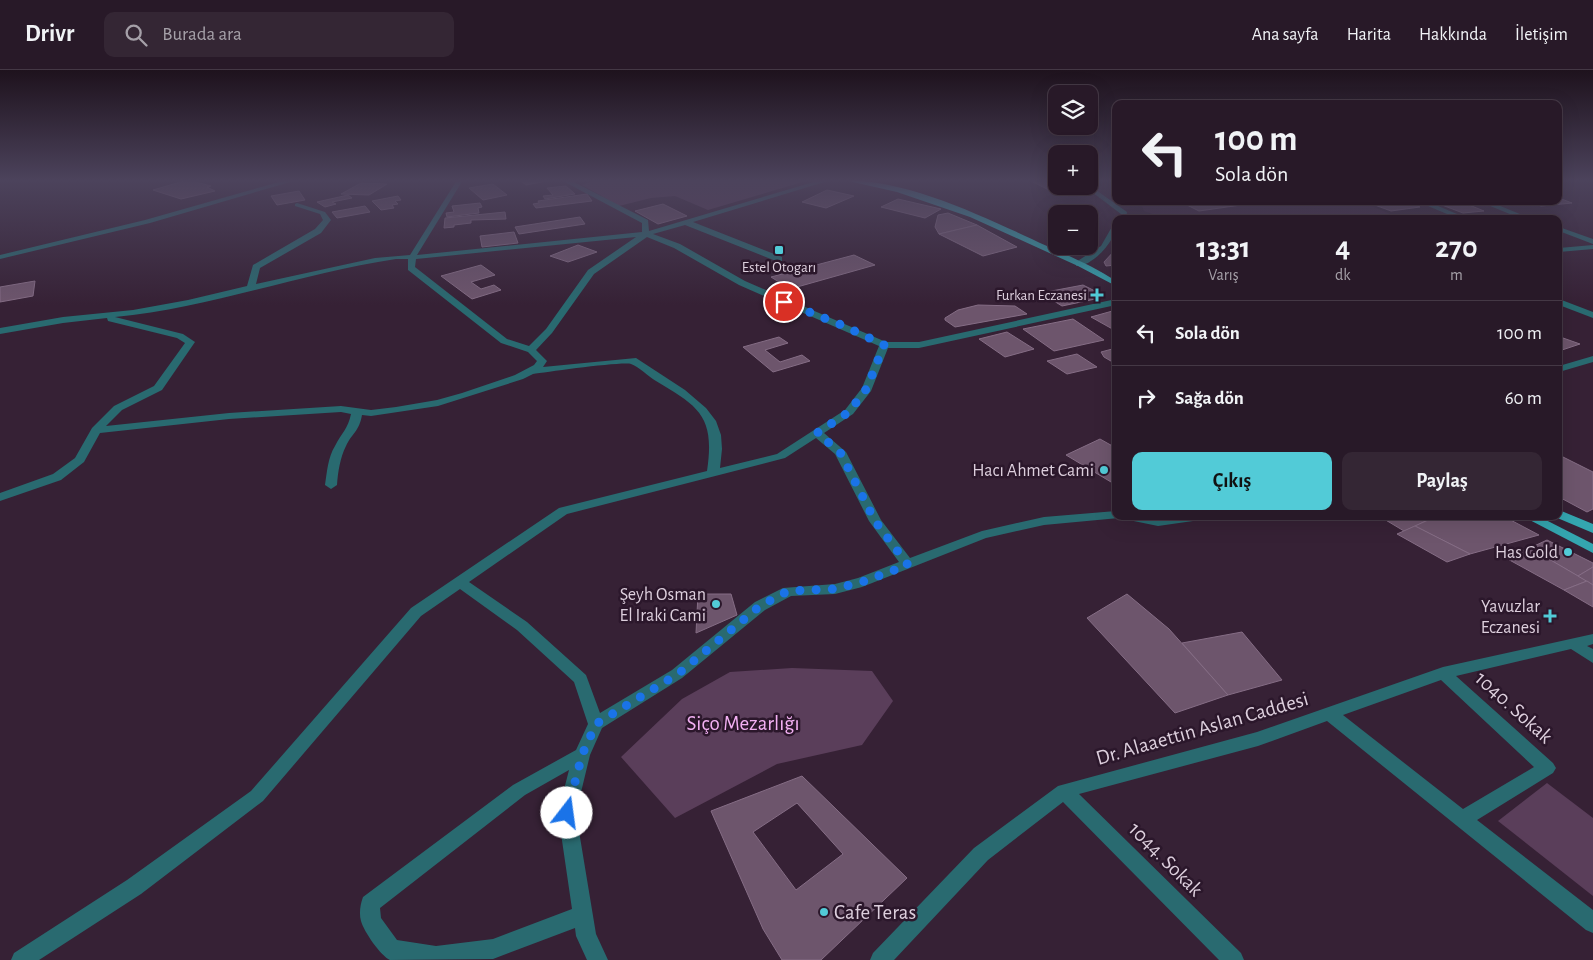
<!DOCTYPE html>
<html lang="tr">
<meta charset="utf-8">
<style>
body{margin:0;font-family:"Alegreya Sans",sans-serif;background:#342634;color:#f1f3f6;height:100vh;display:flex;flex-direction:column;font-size:19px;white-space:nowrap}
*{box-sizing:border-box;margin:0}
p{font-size:16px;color:#a5a0a8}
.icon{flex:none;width:28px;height:28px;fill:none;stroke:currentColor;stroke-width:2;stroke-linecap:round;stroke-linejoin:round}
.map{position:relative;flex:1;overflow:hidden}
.side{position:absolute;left:1112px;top:145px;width:450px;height:305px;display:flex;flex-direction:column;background:#281928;border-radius:10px;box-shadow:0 5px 20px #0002,0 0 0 1px #443845}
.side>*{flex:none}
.guide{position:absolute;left:1112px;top:30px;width:450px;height:105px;border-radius:10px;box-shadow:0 5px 20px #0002,0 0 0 1px #443845;background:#281928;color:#f1f3f6;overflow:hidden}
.tools{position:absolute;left:1048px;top:15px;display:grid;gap:10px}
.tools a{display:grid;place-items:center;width:50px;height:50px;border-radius:10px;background:#281928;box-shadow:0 5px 20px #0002,0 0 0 1px #443845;font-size:25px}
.pin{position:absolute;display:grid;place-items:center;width:42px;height:42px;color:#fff;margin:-21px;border:2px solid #fff;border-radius:50%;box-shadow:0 1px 5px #0007}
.me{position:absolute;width:55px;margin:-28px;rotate:15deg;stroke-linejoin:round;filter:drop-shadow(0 0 4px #0008)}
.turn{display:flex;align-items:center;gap:18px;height:105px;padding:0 20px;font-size:22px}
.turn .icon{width:65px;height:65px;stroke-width:2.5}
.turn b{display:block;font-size:35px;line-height:42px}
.eta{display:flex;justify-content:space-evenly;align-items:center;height:85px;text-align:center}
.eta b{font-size:30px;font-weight:600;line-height:35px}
.button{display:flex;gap:10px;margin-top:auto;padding:10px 20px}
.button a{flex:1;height:58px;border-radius:10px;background:#52cbd7;color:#111;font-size:20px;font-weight:600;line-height:58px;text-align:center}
.button a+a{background:#342634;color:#f1f3f6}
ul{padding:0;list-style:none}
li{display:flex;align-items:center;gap:15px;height:65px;padding:0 20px;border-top:1px solid #443845}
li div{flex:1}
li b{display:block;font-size:19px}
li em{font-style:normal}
header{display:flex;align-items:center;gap:30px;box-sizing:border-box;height:70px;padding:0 25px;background:#281928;border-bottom:1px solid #443845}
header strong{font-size:24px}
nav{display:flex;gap:28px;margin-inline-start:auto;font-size:18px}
.search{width:350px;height:45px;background:#342634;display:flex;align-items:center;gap:12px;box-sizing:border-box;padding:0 18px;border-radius:10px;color:#a5a0a8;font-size:19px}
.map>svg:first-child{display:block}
.built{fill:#422842}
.green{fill:#5a3e5a}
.building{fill:#6d556c;stroke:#856d85;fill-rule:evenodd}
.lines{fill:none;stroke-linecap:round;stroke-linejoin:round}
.minor{fill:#296a70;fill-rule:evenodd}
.major{fill:#34a6b0;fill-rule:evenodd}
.route{stroke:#1a73e8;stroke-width:9;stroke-dasharray:0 16.2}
.poi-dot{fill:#52cbd7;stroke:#2b172b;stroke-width:2}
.labels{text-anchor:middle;stroke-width:5;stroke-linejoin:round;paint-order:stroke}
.far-poi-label{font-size:15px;fill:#ddcfdd;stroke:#2b172b}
.poi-label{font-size:18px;fill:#ddcfdd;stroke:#2b172b;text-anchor:end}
.near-street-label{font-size:21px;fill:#ddcfdd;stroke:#2b172b}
.near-park-label{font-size:21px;fill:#f3b0f3;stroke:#2b172b}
.near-poi-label{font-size:21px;fill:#ddcfdd;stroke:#2b172b;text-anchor:start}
</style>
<header>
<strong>Drivr</strong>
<div class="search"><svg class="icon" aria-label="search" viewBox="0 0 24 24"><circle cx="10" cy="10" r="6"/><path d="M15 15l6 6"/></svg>Burada ara</div>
<nav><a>Ana sayfa</a><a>Harita</a><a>Hakkında</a><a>İletişim</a></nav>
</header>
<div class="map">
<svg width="1593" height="890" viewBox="0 0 1593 890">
<rect width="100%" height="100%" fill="#362135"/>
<polygon class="built" points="1140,131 1359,131 1395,146 1379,149 1167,149 1144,141"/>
<g class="green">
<polygon points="595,110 801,110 806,111 708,140 675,126 651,128 619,136 582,115"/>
<polygon points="792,598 872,601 893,631 862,675 777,694 675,748 621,687 682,629 730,602"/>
<polygon points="1547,713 1593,748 1593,826 1498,751"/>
</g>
<g class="building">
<polygon points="519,110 552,110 526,115"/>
<polygon points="1029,110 1056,110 1056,116 1064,116 1047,119"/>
<polygon points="184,111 192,111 211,116 207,117 215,121 181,129 153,120"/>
<polygon points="361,113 387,114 369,125 341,124"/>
<polygon points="493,114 507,125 483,130 469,118"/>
<polygon points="566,116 575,124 545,129 543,126 553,125 547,118"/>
<polygon points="827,120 854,126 826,138 802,132"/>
<polygon points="299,121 305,130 277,135 271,126"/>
<polygon points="587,124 592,131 536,138 533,134 539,133 538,131"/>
<polygon points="348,125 352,128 332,132 336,134 325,137 317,132"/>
<polygon points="398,126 401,130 395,131 398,134 392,135 394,138 381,140 372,131"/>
<polygon points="1559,128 1572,133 1541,136 1527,131 1559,131"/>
<polygon points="898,129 941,139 925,148 881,137"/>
<polygon points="1195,131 1269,131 1199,141 1183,133"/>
<polygon points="1364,131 1404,131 1420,137 1391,141"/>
<polygon points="1462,132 1484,141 1463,143 1442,135"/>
<polygon points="480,133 482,137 478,138 479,143 447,147 446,143 454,142 452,136"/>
<polygon points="663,134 687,146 658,154 635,141"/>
<polygon points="365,136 370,142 337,148 332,142"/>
<polygon points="505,142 506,149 471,150 471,153 454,155 454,157 444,158 445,148"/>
<polygon points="948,143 977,155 939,164 935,157 938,145"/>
<polygon points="580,147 585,154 519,164 515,157"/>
<polygon points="977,155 1017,177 983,186 939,164"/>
<polygon points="514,162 518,173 482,177 480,166"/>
<polygon points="578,175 597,182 568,192 550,186"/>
<polygon points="1116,179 1116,195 1106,196 1104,192"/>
<polygon points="854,185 875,195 790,219 771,207"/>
<polygon points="481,195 495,205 471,212 481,219 494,215 501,220 472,229 441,206"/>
<polygon points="35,211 33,226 0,232 0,217"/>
<polygon points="1083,215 1103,225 1100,228 1062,236 1041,223"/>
<polygon points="978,235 1015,236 1027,244 955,257 945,250 945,248 958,240"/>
<polygon points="1116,240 1116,261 1091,247"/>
<polygon points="1073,249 1104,270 1054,281 1023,259"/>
<polygon points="1007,262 1034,279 1005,287 979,269"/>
<polygon points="779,267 788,273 765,280 780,292 802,285 810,291 773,302 743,277"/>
<polygon points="1559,267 1563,268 1580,274 1559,281"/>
<polygon points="1116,278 1116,294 1104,287 1101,282"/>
<polygon points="1077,284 1097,297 1067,304 1047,291"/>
<polygon points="1100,369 1116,378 1116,415 1066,385"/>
<polygon points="1559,385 1593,402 1593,439 1587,442 1559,427"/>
<polygon points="1379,446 1437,446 1404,461"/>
<polygon points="1437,446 1503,446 1539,465 1470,484 1415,456"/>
<polygon points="1415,456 1470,484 1447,492 1397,464"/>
<polygon points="1547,470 1593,493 1593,497 1578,506 1530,478"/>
<polygon points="1530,478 1578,506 1587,511 1564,520 1504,487"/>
<polygon points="1593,497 1593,515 1578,506"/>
<polygon points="1587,511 1593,515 1593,537 1564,520"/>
<polygon points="698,524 731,524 737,545 696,563"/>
<polygon points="1127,524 1169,559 1228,625 1175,643 1087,548"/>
<polygon points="1242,562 1282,610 1228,625 1182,573"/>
<path d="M802,706L907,808L821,890H782L763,859L711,741ZM797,733L843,784L796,820L753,762Z"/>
</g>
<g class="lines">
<g class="minor">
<polygon points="286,110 297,110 150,153 0,189 0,185 145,150"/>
<path d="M457,110H463L417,185L642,162V153L561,110H570L648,150L649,161L820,110H831L693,152L782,187V191H776L685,155L653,164L680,174L745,211L886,272H919L1116,229V235L919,278H888L871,321L853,344L824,363L846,382L881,450L910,488L982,461L1044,447L1116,441V446L1158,448L1206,446L1200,450L1158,456L1119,448L1044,455L986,468L862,517L835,524L791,526L765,540L682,608L602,658L590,685L576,743L596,864L608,890H587L576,866L575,858L493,889L390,890C381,886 364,862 361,851C359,844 360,835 363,827L513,715L576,680L588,654L574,612L517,560L460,519L421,546L263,731L141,824L39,890H11L14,883L127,810L251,721L411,538L559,438L707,401C715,347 700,337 656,311C649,307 638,296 631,294C624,291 546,302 533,304L523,309L438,336L371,346L362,345C359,362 352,363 346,376C340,388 338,402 337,415L331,419L325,415C327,402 328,387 335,376C342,362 348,359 351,344L341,342L229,349L100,363L84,392L61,410L0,431V423L53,404L75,388L92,358L114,336L154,316L185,273L177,268L108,251L107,248L63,253L0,264V258L63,247L133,240L188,230L247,216L253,195L315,159L323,150L320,144L295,136V134L297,133L325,142L331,150L321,163L260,198L256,214L375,188L410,185ZM636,167L588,200L546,259L529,276L507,269L415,197L416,189ZM647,167L674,178L739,215L879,276L862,318L845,340L777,384L720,398L722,379L721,365L716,351L706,338L685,320L636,288L543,297L547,291L536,280L552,263L594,204ZM396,189H408V200L501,273L528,282L537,291L534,295L515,305L462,323L437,330L396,337L371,340L341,336L229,343L106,356L122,340L162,320L195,272L183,264L115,247C211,238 301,203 396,189ZM816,368L835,384L869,451L899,492L858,508L835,514L783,518L755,532L672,600L600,643L586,605L527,552L469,512L567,444L785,388ZM569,700L558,743L572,839L493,869L436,876L397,870L381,848L380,838L525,725Z"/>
<polygon points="1089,115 1127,142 1126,149 1119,149 1121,144 1084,116"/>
<polygon points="1416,131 1426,131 1469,149 1459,149"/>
<polygon points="1478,131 1488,131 1532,149 1522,149"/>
<path d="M1113,155H1116C1116,171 1092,197 1076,196V192L1101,176Z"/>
<polygon points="1559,157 1593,169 1593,174 1559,161"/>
<polygon points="1593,175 1593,179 1559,182 1559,178"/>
<polygon points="1559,229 1593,242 1593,248 1559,235"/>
<polygon points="1593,286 1593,292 1559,302 1559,296"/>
<path d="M1593,564V574L1587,576L1593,579V593L1571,579L1456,606L1553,693L1556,698L1553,703L1477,750L1593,840V863L1586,860L1327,651L1258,676L1079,724L1241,883L1244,890H1219L1063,732L988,790L894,890H870L873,883L974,778L1058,716L1257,662L1443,597ZM1441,610L1534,697L1463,739L1343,645Z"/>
</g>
<g class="major">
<path d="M844,110C911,110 988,149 1047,176C1071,187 1095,197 1116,211V216L1078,196L970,147L897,122Z"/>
<polygon points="1559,440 1593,454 1593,463 1555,447 1559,446"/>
<polygon points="1522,446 1538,446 1593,474 1593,483"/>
</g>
</g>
<linearGradient id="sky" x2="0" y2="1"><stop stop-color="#1e121d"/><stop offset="0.47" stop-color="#4c435c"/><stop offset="1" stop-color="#4c435c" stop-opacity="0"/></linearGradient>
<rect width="1593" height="235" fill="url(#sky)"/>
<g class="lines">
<polyline class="route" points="567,743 582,685 596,654 678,604 760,536 788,521 834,519 862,512 908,495 875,451 840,382 817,363 849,342 867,318 884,275 844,256 784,232"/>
</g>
<g class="poi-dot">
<rect x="774" y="175" width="10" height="10" rx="2.5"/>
<path d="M1094.5 217.5h5v5h5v5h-5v5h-5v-5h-5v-5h5z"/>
<circle cx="1104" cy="400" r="5"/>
<circle cx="1568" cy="482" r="5"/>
<circle cx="716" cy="534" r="5"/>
<path d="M1547.5 538.5h5v5h5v5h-5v5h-5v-5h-5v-5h5z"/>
<circle cx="824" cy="842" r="5"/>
</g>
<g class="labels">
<g class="far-poi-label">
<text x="779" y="202">Estel Otogarı</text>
<text x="1087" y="230" text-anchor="end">Furkan Eczanesi</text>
</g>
<g class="poi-label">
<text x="1094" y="406">Hacı Ahmet Cami</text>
<text x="1558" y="488">Has Gold</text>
<text x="706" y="530">Şeyh Osman<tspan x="706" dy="21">El Iraki Cami</tspan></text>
<text x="1540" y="542">Yavuzlar<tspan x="1540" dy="21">Eczanesi</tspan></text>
</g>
<g class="near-street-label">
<text transform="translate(1514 637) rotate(42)" y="7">1040. Sokak</text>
<text transform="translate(1202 658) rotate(-16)" y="7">Dr. Alaaettin Aslan Caddesi</text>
<text transform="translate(1166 789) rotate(45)" y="7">1044. Sokak</text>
</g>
<g class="near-park-label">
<text x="743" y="660">Siço Mezarlığı</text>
</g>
<g class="near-poi-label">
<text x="834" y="849">Cafe Teras</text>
</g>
</g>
</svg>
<div class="tools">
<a><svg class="icon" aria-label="layers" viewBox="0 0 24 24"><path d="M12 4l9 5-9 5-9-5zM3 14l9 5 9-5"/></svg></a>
<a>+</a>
<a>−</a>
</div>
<div class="pin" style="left:784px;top:232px;background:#d93025"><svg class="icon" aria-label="arrive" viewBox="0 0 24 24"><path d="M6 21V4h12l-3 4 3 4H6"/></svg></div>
<svg class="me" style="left:567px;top:743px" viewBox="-20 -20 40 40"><circle r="19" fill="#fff"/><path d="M0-13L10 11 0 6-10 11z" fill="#1a73e8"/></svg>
<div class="guide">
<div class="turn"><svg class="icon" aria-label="left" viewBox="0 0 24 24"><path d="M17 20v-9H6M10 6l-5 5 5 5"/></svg><div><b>100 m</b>Sola dön</div></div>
</div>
<section class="side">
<div class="eta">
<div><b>13:31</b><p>Varış</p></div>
<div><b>4</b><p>dk</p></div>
<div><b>270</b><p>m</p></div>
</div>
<ul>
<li><svg class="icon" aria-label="left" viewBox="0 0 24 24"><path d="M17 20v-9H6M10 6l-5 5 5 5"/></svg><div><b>Sola dön</b></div><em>100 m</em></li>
<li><svg class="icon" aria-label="right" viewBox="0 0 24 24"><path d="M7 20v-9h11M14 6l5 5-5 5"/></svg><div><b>Sağa dön</b></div><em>60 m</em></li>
</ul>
<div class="button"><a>Çıkış</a><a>Paylaş</a></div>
</section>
</div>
